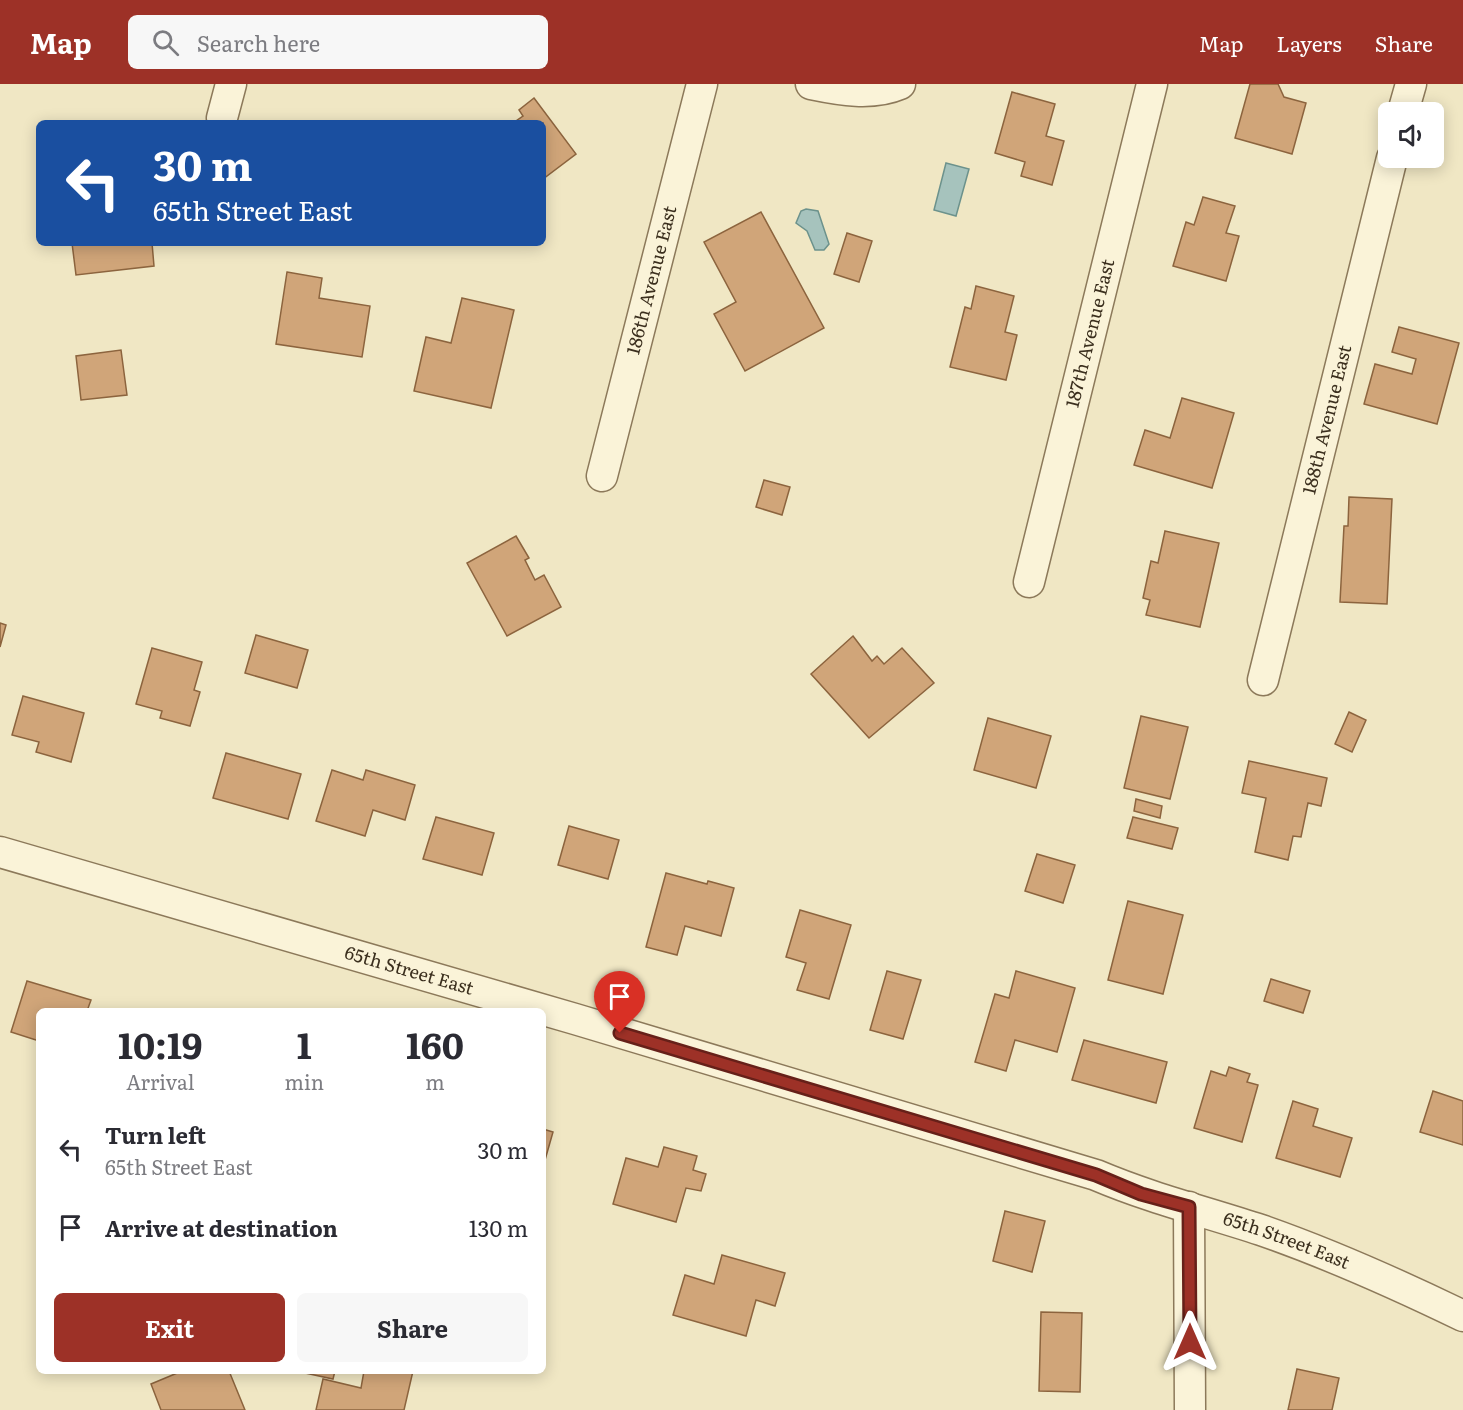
<!DOCTYPE html>
<style>
body{margin:0;font-family:Literata,serif;background:#f7f7f7;color:#2b2b33;height:100vh;display:flex;flex-direction:column;font-size:22px;white-space:nowrap}
*{box-sizing:border-box;margin:0}
p{font-size:20px;color:#7c7c81}
.icon{flex:none;width:33px;height:33px;fill:none;stroke:currentColor;stroke-width:2;stroke-linecap:round;stroke-linejoin:round}
.map{position:relative;flex:1;overflow:hidden}
.details{position:absolute;left:36px;top:924px;width:510px;height:366px;display:flex;flex-direction:column;background:#fff;border-radius:9px;box-shadow:0 3px 15px #0003}
.details>*{flex:none}
.hud{position:absolute;left:36px;top:36px;width:510px;height:126px;border-radius:9px;box-shadow:0 3px 15px #0003;background:#1a4fa0;color:#fff;overflow:hidden}
.tools{position:absolute;left:1378px;top:18px;display:grid;gap:12px}
.tools a{display:grid;place-items:center;width:66px;height:66px;border-radius:9px;background:#fff;box-shadow:0 3px 15px #0003;font-size:30px}
.pin{position:absolute;display:grid;place-items:center;width:51px;height:51px;color:#fff;margin:-62px -26px;border-radius:50% 50% 50% 0;rotate:-45deg;box-shadow:0 0 6px #0007}
.pin .icon{rotate:45deg}
.me{position:absolute;width:66px;margin:-33px;rotate:0deg;stroke-linejoin:round;filter:drop-shadow(0 0 4px #0008)}
.turn{display:flex;align-items:center;gap:21px;height:126px;padding:0 18px;font-size:27px}
.turn .icon{width:78px;height:78px;stroke-width:2.5}
.turn b{display:block;font-size:42px;line-height:51px}
.eta{display:flex;justify-content:space-evenly;align-items:center;height:102px;text-align:center}
.eta b{font-size:36px;font-weight:700;line-height:42px}
.cta{display:flex;gap:12px;margin-top:auto;padding:12px 18px}
.cta a{flex:1;height:69px;border-radius:9px;background:#9d3127;color:#fff;font-size:24px;font-weight:700;line-height:69px;text-align:center}
.cta a+a{background:#f7f7f7;color:#2b2b33}
ul{padding:0;list-style:none}
li{display:flex;align-items:center;gap:18px;height:78px;padding:0 18px}
li div{flex:1}
li b{display:block;font-size:22px}
li em{font-style:normal}
header{display:flex;align-items:center;gap:36px;box-sizing:border-box;height:84px;padding:0 30px;background:#9d3127;color:#fff}
header strong{font-size:28px}
nav{display:flex;gap:33px;margin-inline-start:auto;font-size:21px}
.search{width:420px;height:54px;background:#f7f7f7;display:flex;align-items:center;gap:15px;box-sizing:border-box;padding:0 21px;border-radius:9px;color:#7c7c81;font-size:22px}
.map>svg:first-child{display:block}
.water{fill:#a6c3bd;stroke:#6c928c;stroke-width:1.5}
.building{fill:#d0a579;stroke:#8c643e;stroke-width:1.5}
.lines{fill:none;stroke-linecap:round;stroke-linejoin:round}
.street-casing{stroke:#8c795a;stroke-width:33}
.street{stroke:#faf3d8;stroke-width:30}
.route-casing{stroke:#662019;stroke-width:15}
.route{stroke:#9d3127;stroke-width:10}
.labels{text-anchor:middle;stroke-width:6;stroke-linejoin:round;paint-order:stroke}
.street-label{font-size:18px;fill:#3b2f1e;stroke:#f7f0d4}
</style>
<header>
<strong>Map</strong>
<div class="search"><svg class="icon" aria-label="search" viewBox="0 0 24 24"><circle cx="10" cy="10" r="6"/><path d="M15 15l6 6"/></svg>Search here</div>
<nav><a>Map</a><a>Layers</a><a>Share</a></nav>
</header>
<div class="map">
<svg width="1463" height="1326" viewBox="0 0 1463 1326">
<rect width="100%" height="100%" fill="#f0e7c4"/>
<g class="water">
<polygon points="946,79 969,85 956,132 934,126"/>
<polygon points="806,125 818,127 829,160 824,166 815,166 807,147 796,139 801,127"/>
</g>
<g class="building">
<polygon points="1250,0 1278,0 1284,13 1306,19 1292,70 1235,54"/>
<polygon points="1012,8 1055,20 1046,52 1064,57 1052,101 1021,92 1025,78 995,69"/>
<polygon points="534,14 576,70 543,95 543,39 513,39 523,32 519,26"/>
<polygon points="1203,113 1235,122 1226,149 1239,152 1226,197 1173,182 1186,138 1194,141"/>
<polygon points="761,128 824,244 745,287 714,230 736,218 704,158"/>
<polygon points="847,149 872,157 859,198 834,190"/>
<polygon points="72,159 152,159 154,182 76,191"/>
<polygon points="287,188 322,194 319,214 370,222 362,273 276,260"/>
<polygon points="976,202 1014,212 1005,248 1017,251 1006,296 950,283 965,223 971,225"/>
<polygon points="462,214 514,226 491,324 414,307 426,253 451,259"/>
<polygon points="1399,243 1459,259 1437,340 1364,320 1375,280 1412,290 1416,275 1392,268"/>
<polygon points="121,266 127,311 81,316 76,272"/>
<polygon points="1182,314 1234,329 1212,404 1134,381 1145,346 1170,354"/>
<polygon points="764,396 790,403 782,431 756,423"/>
<polygon points="1349,413 1392,415 1387,520 1340,518 1344,442 1348,442"/>
<polygon points="1165,447 1219,459 1200,543 1146,531 1150,516 1143,514 1151,477 1158,479"/>
<polygon points="516,452 529,474 525,476 535,496 544,491 561,523 507,552 467,479"/>
<polygon points="0,539 6,541 0,563"/>
<polygon points="256,551 308,566 297,604 245,589"/>
<polygon points="853,552 872,577 877,572 884,580 902,564 934,599 869,654 811,590"/>
<polygon points="152,564 202,578 194,606 200,608 190,642 160,634 162,627 136,620"/>
<polygon points="23,612 84,629 71,678 36,668 39,658 12,651"/>
<polygon points="1349,628 1366,636 1352,668 1335,660"/>
<polygon points="1141,632 1188,643 1170,715 1124,704"/>
<polygon points="988,634 1051,652 1036,704 974,686"/>
<polygon points="226,669 301,690 288,735 213,714"/>
<polygon points="1249,677 1327,694 1321,722 1308,719 1301,753 1293,752 1288,776 1255,768 1266,714 1242,709"/>
<polygon points="332,686 363,696 366,686 415,701 405,736 373,726 365,752 316,737"/>
<polygon points="1136,715 1162,722 1160,734 1134,727"/>
<polygon points="436,733 494,749 482,791 423,775"/>
<polygon points="1133,733 1178,744 1172,765 1127,754"/>
<polygon points="569,742 619,756 608,795 558,781"/>
<polygon points="1037,770 1075,781 1063,819 1025,807"/>
<polygon points="666,789 707,800 708,797 734,804 721,852 685,842 677,871 646,863"/>
<polygon points="1128,817 1183,831 1163,910 1108,896"/>
<polygon points="800,826 851,841 829,915 797,906 806,879 786,873"/>
<polygon points="887,887 921,896 903,955 870,946"/>
<polygon points="1016,887 1075,904 1057,968 1015,956 1006,987 975,978 995,910 1009,914"/>
<polygon points="1271,895 1310,907 1303,929 1264,917"/>
<polygon points="27,897 91,916 87,927 39,927 39,957 11,948"/>
<polygon points="1084,956 1167,978 1156,1019 1072,996"/>
<polygon points="1229,983 1250,990 1247,998 1258,1001 1242,1058 1194,1044 1211,987 1226,992"/>
<polygon points="1433,1007 1463,1017 1463,1061 1420,1048"/>
<polygon points="1293,1017 1318,1025 1313,1042 1352,1054 1340,1093 1276,1074"/>
<polygon points="543,1045 553,1048 543,1083"/>
<polygon points="664,1063 697,1072 693,1086 706,1090 701,1107 686,1104 676,1138 613,1120 626,1074 658,1083"/>
<polygon points="1005,1127 1045,1137 1032,1188 993,1177"/>
<polygon points="722,1171 785,1189 775,1222 756,1216 746,1252 673,1231 685,1191 714,1200"/>
<polygon points="1041,1228 1082,1229 1080,1308 1039,1307"/>
<polygon points="1297,1285 1339,1294 1332,1326 1288,1326"/>
<polygon points="182,1287 229,1287 245,1326 161,1326 151,1300"/>
<polygon points="296,1287 335,1287 333,1295"/>
<polygon points="364,1287 413,1287 404,1326 316,1326 323,1295 361,1304"/>
</g>
<g class="lines">
<g class="street-casing">
<g id="street">
<path d="M811,0C840,6 872,12 900,0"/>
<polyline points="1403,28 1411,0"/>
<polyline points="222,34 231,0"/>
<path id="s1" d="M602,392L702,0"/>
<path id="s2" d="M1029,498L1152,0"/>
<path id="s3" d="M1263,596L1392,74"/>
<path id="s4" d="M0,768L575,935L1096,1091C1150,1114 1206,1128 1261,1146C1330,1170 1397,1200 1463,1232"/>
<polyline points="1189,1123 1190,1326"/>
</g>
</g>
<use href="#street" class="street"/>
</g>
<g class="lines">
<g class="route-casing">
<polyline id="route" points="620,949 1096,1091 1141,1110 1189,1123 1190,1258"/>
</g>
<use href="#route" class="route"/>
</g>
<g class="labels">
<g class="street-label">
<text dy="6" stroke="none"><textPath href="#s1" startOffset="202">186th Avenue East</textPath></text>
<text dy="6" stroke="none"><textPath href="#s2" startOffset="256">187th Avenue East</textPath></text>
<text dy="6" stroke="none"><textPath href="#s3" startOffset="268">188th Avenue East</textPath></text>
<text dy="6" stroke="none"><textPath href="#s4" startOffset="426">65th Street East</textPath></text>
<text dy="6" stroke="none"><textPath href="#s4" startOffset="1344">65th Street East</textPath></text>
</g>
</g>
</svg>
<div class="tools">
<a><svg class="icon" aria-label="sound" viewBox="0 0 24 24"><path d="M4 9h4l5-4v14l-5-4H4zM17 9q2 3 0 6"/></svg></a>
</div>
<div class="pin" style="left:620px;top:949px;background:#d93025"><svg class="icon" aria-label="arrive" viewBox="0 0 24 24"><path d="M6 21V4h12l-3 4 3 4H6"/></svg></div>
<svg class="me" style="left:1190px;top:1258px" viewBox="-20 -20 40 40"><path d="M0-17L14 15 0 8-14 15z" fill="#9d3127" stroke="#fff" stroke-width="4"/></svg>
<div class="hud">
<div class="turn"><svg class="icon" aria-label="left" viewBox="0 0 24 24"><path d="M17 20v-9H6M10 6l-5 5 5 5"/></svg><div><b>30 m</b>65th Street East</div></div>
</div>
<section class="details">
<div class="eta">
<div><b>10:19</b><p>Arrival</p></div>
<div><b>1</b><p>min</p></div>
<div><b>160</b><p>m</p></div>
</div>
<ul>
<li><svg class="icon" aria-label="left" viewBox="0 0 24 24"><path d="M17 20v-9H6M10 6l-5 5 5 5"/></svg><div><b>Turn left</b><p>65th Street East</p></div><em>30 m</em></li>
<li><svg class="icon" aria-label="arrive" viewBox="0 0 24 24"><path d="M6 21V4h12l-3 4 3 4H6"/></svg><div><b>Arrive at destination</b></div><em>130 m</em></li>
</ul>
<div class="cta"><a>Exit</a><a>Share</a></div>
</section>
</div>
